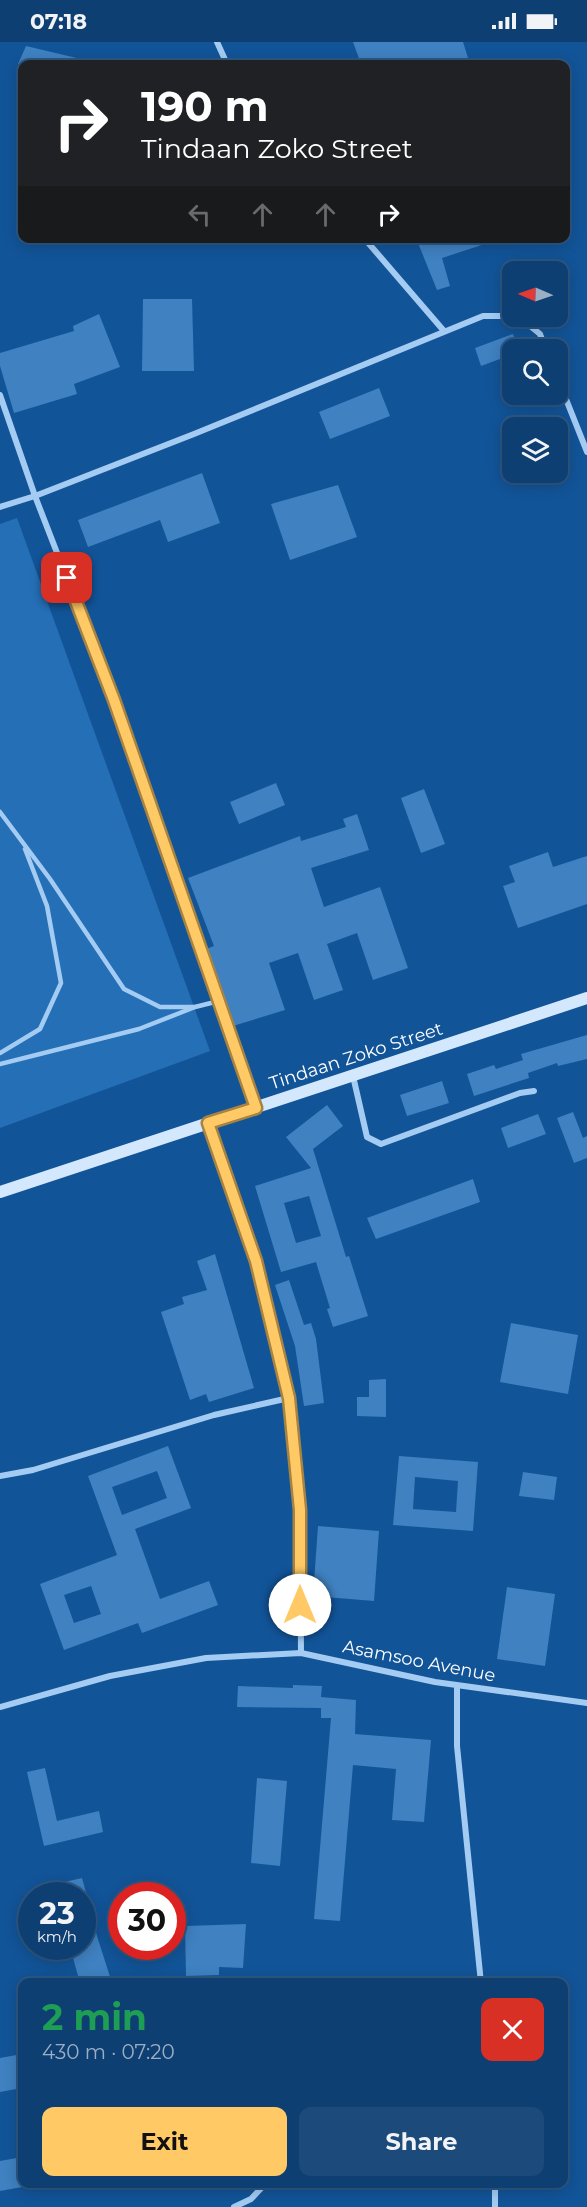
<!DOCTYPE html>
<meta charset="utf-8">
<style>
body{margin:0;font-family:Montserrat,sans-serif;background:#1c4a7a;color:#f1f3f6;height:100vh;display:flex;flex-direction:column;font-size:22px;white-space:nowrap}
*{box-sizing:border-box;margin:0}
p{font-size:20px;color:#9bafc4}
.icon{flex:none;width:33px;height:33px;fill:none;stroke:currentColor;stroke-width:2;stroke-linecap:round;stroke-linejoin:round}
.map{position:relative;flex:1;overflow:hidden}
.details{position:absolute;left:18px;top:1936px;width:550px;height:210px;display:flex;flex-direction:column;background:#0e3f72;border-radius:12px;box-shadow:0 3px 15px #0003,0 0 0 2px #2e5884}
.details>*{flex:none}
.banner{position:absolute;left:18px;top:18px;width:552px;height:183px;border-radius:12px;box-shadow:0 3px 15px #0003,0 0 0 2px #2e5884;background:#202124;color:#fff;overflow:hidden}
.needle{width:39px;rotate:272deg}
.tools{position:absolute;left:502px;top:219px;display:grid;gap:12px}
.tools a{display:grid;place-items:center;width:66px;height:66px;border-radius:12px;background:#0e3f72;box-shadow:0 3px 15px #0003,0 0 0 2px #2e5884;font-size:30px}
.speed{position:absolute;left:18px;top:1840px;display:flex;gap:12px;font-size:30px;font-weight:700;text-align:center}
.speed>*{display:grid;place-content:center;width:78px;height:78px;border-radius:50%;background:#0e3f72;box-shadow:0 3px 15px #0003,0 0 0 2px #2e5884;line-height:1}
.speed small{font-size:15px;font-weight:400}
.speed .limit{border:9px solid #d22;background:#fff;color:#111}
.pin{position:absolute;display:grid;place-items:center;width:51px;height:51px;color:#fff;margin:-26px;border-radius:12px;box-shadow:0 3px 9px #0006}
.me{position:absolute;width:66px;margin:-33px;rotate:0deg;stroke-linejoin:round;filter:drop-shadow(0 0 4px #0008)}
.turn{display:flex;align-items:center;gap:21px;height:126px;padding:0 24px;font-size:27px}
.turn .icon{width:78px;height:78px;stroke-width:2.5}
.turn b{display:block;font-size:42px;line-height:51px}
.lanes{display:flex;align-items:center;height:57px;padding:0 24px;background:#0003;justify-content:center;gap:30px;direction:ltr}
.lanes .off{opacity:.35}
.round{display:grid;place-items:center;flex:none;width:63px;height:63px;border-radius:12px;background:#1c4a7a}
.headline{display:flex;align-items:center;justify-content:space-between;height:102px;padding:0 24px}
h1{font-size:36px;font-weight:700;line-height:45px;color:#1e9e55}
.action{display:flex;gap:12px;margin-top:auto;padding:12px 24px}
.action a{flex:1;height:69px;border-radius:12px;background:#ffca66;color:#111;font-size:24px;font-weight:700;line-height:69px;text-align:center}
.action a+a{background:#1c4a7a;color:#f1f3f6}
.status{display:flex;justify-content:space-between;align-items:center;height:42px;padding:0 30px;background:#0e3f72;direction:ltr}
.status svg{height:16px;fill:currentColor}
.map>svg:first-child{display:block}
.green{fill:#256fb6}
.building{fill:#3f81c1;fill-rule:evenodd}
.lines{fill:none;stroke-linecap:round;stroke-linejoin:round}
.service{stroke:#a4ccf3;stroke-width:4.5}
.minor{stroke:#a4ccf3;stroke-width:6}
.secondary{stroke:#d3e8fd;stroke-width:12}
.route-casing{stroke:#a68342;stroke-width:15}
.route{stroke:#ffca66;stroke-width:10}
.labels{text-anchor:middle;stroke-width:5;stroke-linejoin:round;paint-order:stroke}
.street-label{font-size:18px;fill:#fff;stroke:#125498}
</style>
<div class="status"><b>07:18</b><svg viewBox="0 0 49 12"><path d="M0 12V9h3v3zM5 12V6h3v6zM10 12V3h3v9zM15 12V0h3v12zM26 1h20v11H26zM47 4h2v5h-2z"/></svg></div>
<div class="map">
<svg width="587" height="2165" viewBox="0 0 587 2165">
<rect width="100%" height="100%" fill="#125498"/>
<polygon class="green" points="17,476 210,1009 0,1086 0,482"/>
<g class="building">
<polygon points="353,0 463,0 470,22 361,22"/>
<polygon points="26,4 81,17 80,22 18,22"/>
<polygon points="416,196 494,196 494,199 442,216 450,244 437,248"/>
<polygon points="143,257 192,257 194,329 142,329"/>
<polygon points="99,272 120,325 74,342 77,352 14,371 0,324 0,311 74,289 73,284"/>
<polygon points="513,292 518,308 513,308 513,312 481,324 475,306"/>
<polygon points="379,346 390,374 330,397 319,370"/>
<polygon points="202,431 220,481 168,500 160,478 88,505 78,478"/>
<polygon points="338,443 357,495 290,518 271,462"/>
<polygon points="276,741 285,763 239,782 230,760"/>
<polygon points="424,747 445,802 421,811 401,756"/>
<polygon points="357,772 369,808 311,826 324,865 380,845 408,926 373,938 357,891 327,902 343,948 314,958 298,911 269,921 285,968 233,984 206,907 214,904 188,836 300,794 301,799 346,785 343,777"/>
<polygon points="548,810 553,825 587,814 587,862 518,886 503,844 515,840 509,824"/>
<polygon points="587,993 587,1017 558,1024 557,1021 528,1031 529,1036 474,1054 467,1032 494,1023 496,1027 523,1018 521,1012"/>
<polygon points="442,1039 449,1061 407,1074 400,1053"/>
<path d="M327,1063L343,1084L313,1107L346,1215L349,1214L368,1274L333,1285L327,1267L330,1266L316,1220L281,1230L255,1144L311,1126L286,1095ZM309,1154L321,1194L296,1201L284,1161Z"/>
<polygon points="573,1070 583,1096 587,1094 587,1116 574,1121 557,1076"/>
<polygon points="538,1072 546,1092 508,1106 501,1086"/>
<polygon points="473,1137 480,1160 376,1197 367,1176"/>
<polygon points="215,1212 254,1346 209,1360 206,1352 190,1358 161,1270 184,1262 182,1255 207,1248 197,1219"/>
<polygon points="289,1238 304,1283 311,1281 316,1297 324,1361 304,1364 295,1304 275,1243"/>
<polygon points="511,1281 578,1293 568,1352 500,1340"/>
<polygon points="386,1337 386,1375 357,1374 357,1355 369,1355 369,1338"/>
<path d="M168,1404L191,1466L135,1487L160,1557L209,1539L218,1563L142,1591L138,1581L64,1608L40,1542L117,1513L88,1434ZM157,1429L167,1456L122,1473L112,1445ZM91,1544L101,1572L74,1581L64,1553Z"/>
<path d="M399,1414L478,1420L473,1489L393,1483ZM415,1435L458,1439L456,1470L413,1467Z"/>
<polygon points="523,1430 557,1435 554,1458 519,1454"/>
<polygon points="318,1484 379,1489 374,1559 313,1554"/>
<polygon points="507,1545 555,1552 545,1624 497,1617"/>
<polygon points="293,1643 322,1644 321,1655 356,1658 355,1692 431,1698 424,1780 392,1778 396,1727 353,1723 340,1879 314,1877 331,1676 321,1676 321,1656 321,1666 237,1665 238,1644 293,1646"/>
<polygon points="45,1726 57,1779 99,1769 103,1790 44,1804 27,1730"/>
<polygon points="257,1736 287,1739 280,1824 251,1821"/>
<polygon points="82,1836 87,1854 63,1854 60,1841"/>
<polygon points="87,1856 97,1894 112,1941 80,1941 70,1905 82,1905 82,1857"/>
<polygon points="246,1882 243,1926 219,1925 219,1933 186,1934 185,1884"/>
<polygon points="22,2012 22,2046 0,2050 0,2016"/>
<polygon points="22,2115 22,2145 0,2149 0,2119"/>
</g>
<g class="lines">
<g class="service">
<polyline points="0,770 50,837 124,947 160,965 195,965"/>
<polyline points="0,1011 40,987 61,941 47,864 25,807"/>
<polyline points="0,1022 139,987 195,965 219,959"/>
</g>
<g class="minor">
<polyline points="217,0 227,22"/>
<polyline points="364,196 444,289"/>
<polyline points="518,274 540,292 546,308"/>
<polyline points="558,337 587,410"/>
<polyline points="0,353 35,454 114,658 256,1065"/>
<polyline points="0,465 35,454 194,392 483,274 513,274"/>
<polyline points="353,1034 367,1095 381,1102 520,1051 534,1049"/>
<polyline points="208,1082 256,1219 289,1356 300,1468 301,1611"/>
<polyline points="0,1434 33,1428 214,1373 289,1356"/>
<polyline points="457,1644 457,1704 481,1941"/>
<polyline points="0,1665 110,1634 206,1616 301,1611 435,1640 587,1661"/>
<polyline points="234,2165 251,2157 265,2142"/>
<polyline points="495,2165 495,2142"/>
</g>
<polyline class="secondary" points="0,1150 587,956"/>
</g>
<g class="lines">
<g class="route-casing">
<polyline id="route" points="67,536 114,658 256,1066 208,1081 256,1219 289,1356 300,1468 300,1563"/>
</g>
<use href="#route" class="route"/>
</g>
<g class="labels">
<g class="street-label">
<text transform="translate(356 1014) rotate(-18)" y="6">Tindaan Zoko Street</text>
<text transform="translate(419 1619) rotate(11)" y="6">Asamsoo Avenue</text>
</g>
</g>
</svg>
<div class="tools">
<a><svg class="needle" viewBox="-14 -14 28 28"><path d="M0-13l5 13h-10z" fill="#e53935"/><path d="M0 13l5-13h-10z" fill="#9bafc4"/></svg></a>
<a><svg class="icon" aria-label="search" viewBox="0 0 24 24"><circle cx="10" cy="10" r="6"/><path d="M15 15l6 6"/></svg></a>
<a><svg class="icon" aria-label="layers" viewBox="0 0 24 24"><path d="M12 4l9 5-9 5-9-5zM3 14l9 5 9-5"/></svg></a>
</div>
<div class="speed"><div>23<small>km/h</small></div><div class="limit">30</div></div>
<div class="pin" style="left:67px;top:536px;background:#d93025"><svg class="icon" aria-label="arrive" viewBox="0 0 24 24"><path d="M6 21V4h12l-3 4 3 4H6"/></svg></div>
<svg class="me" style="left:300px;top:1563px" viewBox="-20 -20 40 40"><circle r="19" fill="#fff"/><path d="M0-13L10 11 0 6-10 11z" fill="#ffca66"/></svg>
<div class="banner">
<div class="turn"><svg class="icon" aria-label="right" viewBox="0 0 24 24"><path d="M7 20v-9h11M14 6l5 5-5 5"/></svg><div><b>190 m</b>Tindaan Zoko Street</div></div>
<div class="lanes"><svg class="icon off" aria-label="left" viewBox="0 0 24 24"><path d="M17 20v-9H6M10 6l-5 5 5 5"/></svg><svg class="icon off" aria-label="ahead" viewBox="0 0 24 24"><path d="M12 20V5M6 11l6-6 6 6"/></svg><svg class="icon off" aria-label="ahead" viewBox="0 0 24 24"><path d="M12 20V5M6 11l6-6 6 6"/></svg><svg class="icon" aria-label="right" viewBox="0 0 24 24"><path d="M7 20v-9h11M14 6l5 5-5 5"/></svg></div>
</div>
<section class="details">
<div class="headline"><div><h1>2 min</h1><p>430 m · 07:20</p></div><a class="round" style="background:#d93025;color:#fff"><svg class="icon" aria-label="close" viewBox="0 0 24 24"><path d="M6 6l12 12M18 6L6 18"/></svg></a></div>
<div class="action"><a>Exit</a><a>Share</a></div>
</section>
</div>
